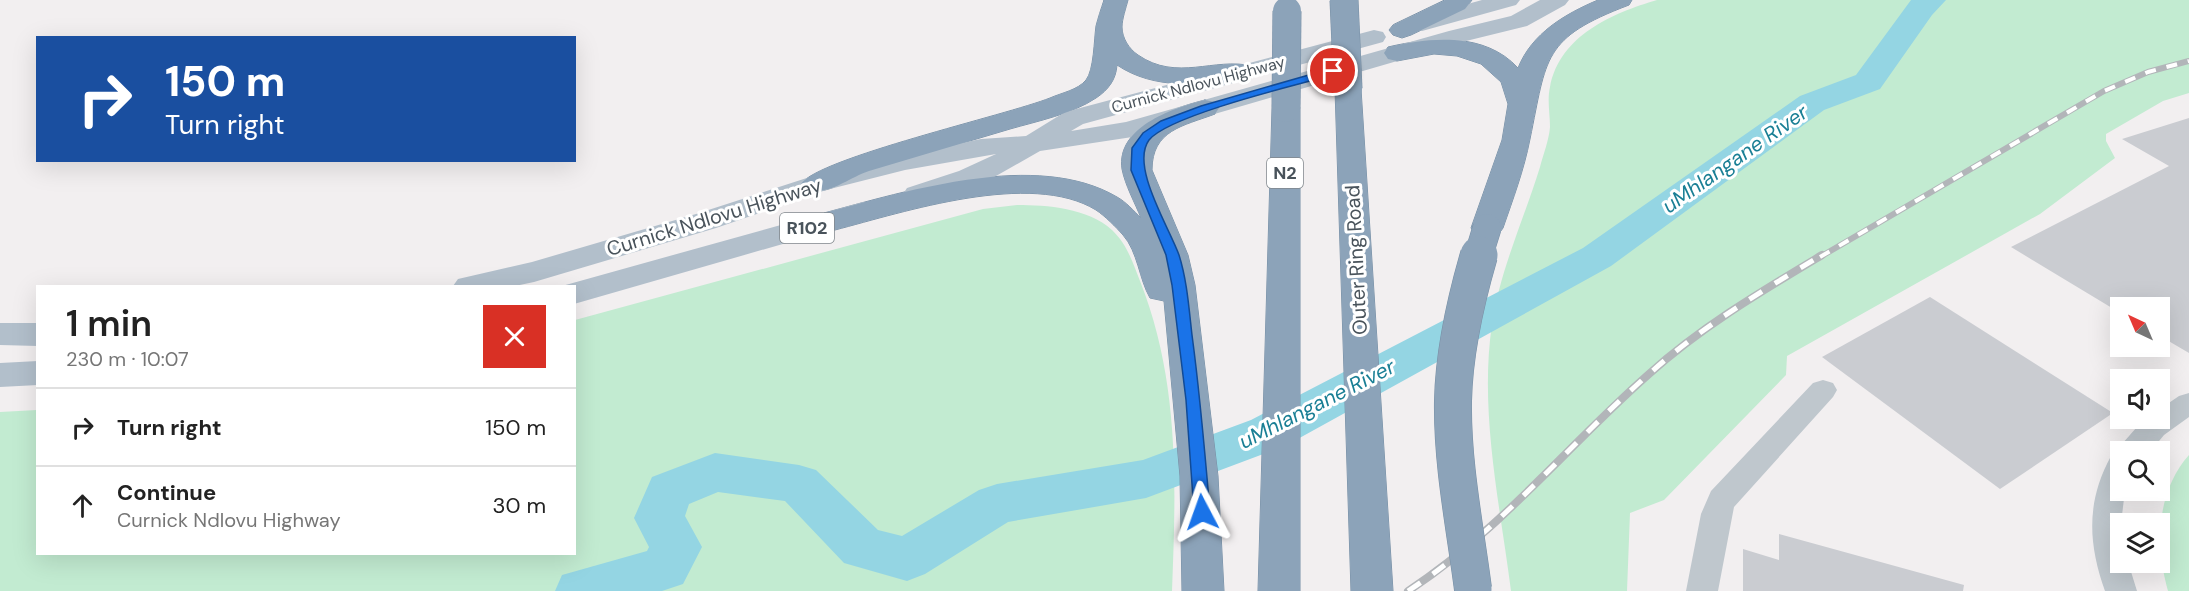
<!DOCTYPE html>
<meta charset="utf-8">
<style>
body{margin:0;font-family:"DM Sans",sans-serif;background:#f6f6f6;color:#222;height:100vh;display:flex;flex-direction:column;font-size:22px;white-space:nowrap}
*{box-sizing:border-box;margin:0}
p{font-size:20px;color:#767676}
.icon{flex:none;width:33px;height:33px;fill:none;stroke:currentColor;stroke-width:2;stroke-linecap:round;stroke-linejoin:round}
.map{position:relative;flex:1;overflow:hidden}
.drawer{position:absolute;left:36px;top:285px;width:540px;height:270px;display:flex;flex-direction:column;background:#fff;border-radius:0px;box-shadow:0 6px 24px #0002}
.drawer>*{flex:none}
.hud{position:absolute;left:36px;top:36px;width:540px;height:126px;border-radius:0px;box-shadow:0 6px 24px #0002;background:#1a4fa0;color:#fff;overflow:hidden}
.needle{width:39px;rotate:316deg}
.tools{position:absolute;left:2110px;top:297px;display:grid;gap:12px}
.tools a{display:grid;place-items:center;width:60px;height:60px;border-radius:0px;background:#fff;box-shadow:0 6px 24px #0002;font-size:30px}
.pin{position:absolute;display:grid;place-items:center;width:51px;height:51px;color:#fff;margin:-26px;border:3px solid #fff;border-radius:50%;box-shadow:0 2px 6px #0007}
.me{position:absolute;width:66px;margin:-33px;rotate:356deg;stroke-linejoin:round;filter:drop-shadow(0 0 4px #0008)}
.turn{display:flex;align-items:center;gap:21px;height:126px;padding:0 30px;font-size:27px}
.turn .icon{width:78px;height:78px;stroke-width:2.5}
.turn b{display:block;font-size:42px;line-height:51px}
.round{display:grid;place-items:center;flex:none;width:63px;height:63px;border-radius:0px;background:#f6f6f6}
.overview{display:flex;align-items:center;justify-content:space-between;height:102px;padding:0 30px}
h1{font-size:36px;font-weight:600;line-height:45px}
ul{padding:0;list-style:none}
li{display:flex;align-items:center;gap:18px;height:78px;padding:0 30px;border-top:2px solid #e0e0e0}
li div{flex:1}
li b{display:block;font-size:22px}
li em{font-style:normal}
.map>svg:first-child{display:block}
.green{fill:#c2ebd1}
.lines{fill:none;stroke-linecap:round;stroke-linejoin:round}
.river{fill:#94d5e3;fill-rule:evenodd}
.building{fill:#caccd1}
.highway-casing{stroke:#778fa5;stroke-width:1}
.minor{fill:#bfc7cd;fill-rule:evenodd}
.major{fill:#b2bfcb;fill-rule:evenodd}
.highway{fill:#8ca3b9;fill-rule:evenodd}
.rail-far1-casing{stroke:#b2b5b9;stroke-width:6}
.rail-casing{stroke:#b2b5b9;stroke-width:8}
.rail-far1{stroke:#fff;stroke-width:4;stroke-dasharray:11;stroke-linecap:butt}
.rail{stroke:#fff;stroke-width:5;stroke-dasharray:15;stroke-linecap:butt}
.highway-bridge-far1-casing{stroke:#778fa5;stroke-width:29;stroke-linecap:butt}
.highway-bridge-casing{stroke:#778fa5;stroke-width:38;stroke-linecap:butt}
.highway-bridge-far1{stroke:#8ca3b9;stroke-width:28}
.highway-bridge{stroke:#8ca3b9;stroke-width:37}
.route{fill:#1a73e8;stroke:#114b97;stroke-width:1.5}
.labels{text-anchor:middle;stroke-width:6;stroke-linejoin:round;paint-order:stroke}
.far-street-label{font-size:16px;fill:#49535b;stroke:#fff}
.shield{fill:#fff;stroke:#80878c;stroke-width:1.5}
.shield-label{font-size:18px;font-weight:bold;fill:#49535b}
.street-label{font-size:20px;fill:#49535b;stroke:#fff}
.water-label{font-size:21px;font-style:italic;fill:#1a7f95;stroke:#fff}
</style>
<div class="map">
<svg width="2189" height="591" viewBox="0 0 2189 591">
<rect width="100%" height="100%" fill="#f2eff0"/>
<g class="green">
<path d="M1657,0H2189V93L2163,101L2106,134V141L2115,158L2040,214L1787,356L1786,375L1664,500L1630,513L1627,591H1511C1500,504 1479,412 1492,324C1500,270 1524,219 1540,167C1543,155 1549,140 1550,127C1550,114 1547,100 1550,87C1560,35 1613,13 1657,0Z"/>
<path d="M1017,205C1047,205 1088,208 1112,230C1127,244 1133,263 1140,281C1180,382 1176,486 1172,591H0V412L37,410L38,554H574L575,320L983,209Z"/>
<path d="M2189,455V591H2168C2155,546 2156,492 2189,455Z"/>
</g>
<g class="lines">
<polygon class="river" points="1911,0 1946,0 1932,15 1880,89 1824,110 1611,266 1285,446 1146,498 1008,522 925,574 907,581 844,563 785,501 718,492 689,504 685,516 702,547 683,584 662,591 555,591 562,575 647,551 649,547 634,518 652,477 715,453 799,465 816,470 878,530 902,536 979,490 997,484 1143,460 1251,420 1583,248 1800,96 1856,75"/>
</g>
<g class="building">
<polygon points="2189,118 2189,353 2160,336 2160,308 2112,308 2011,247 2169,166 2122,139"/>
<polygon points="1930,297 2113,413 2000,489 1822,357"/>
<polygon points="1779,534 1964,585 1963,591 1743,591 1743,549 1779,560"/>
</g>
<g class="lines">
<g class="highway-casing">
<g id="highway">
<path d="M1104,0H1128C1126,8 1122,19 1122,27C1122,38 1129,49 1138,55C1177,82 1214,57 1252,66L1256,72L1252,78L1243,80C1201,85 1154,90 1117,65C1116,80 1108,90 1096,98C1072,114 1038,121 1010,129C963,143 916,157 869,171C848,178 829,196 805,190L801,184C818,158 1007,115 1050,98C1061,93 1078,90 1086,80C1094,70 1094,40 1096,26C1098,18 1101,9 1104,0Z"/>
<polygon points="1445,0 1472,0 1465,9 1411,35 1402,38 1393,35 1389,30 1393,25"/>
<path d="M1598,0H1632L1629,5C1542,38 1547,57 1530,139C1524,170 1513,199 1503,228L1498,235L1487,238L1476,235L1471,228L1502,140L1508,104L1501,82L1481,64L1457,56L1434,54L1397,61L1388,59L1384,53L1388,47C1431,37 1485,32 1518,68C1532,33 1565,14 1598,0Z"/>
<polygon points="1348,81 1358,83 1361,89 1393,591 1351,591 1335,89 1338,83"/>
<path d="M1205,100L1215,102L1219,108L1215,114C1183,126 1152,130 1152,170L1188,255L1195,285L1218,476L1224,591H1182L1180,476L1164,301L1150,298C1139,279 1138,252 1123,235C1116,227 1105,216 1096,210C1031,170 904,212 835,230L824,227L820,220L824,213C907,191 1037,150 1117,197C1126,202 1134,211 1141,218C1135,203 1125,185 1122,169C1116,127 1173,108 1205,100Z"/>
<polygon points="1286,100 1296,102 1300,108 1300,591 1258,591 1272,108 1276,102"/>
</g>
</g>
<g class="minor">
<polygon points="1823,380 1833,383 1837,390 1833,397 1734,507 1718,591 1686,591 1701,514 1711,491 1813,383"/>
<path d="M2189,393V417L2164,435L2150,452H2121V490H2125L2121,524V562H2128L2137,591H2105C2088,543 2086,502 2111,456L2118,453L2122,444L2144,419L2160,418V409L2179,396Z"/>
</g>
<g class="major">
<polygon points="1482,0 1520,0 1516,5 1422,31 1414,29 1410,24 1414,19"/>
<polygon points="1540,0 1569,0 1565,5 1527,26 1466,41 1139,136 1040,151 989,180 927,200 917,203 907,200 903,194 907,188 959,171 996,154 905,170 826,190 716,228 534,282 515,286 453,286 458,279 532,262 696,214 816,175 905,154 981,139 1026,136 1065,112 1374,30 1383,32 1386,37 1383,42 1083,124 1071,131 1126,122 1449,31 1511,16"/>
<polygon points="863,202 873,204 878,211 873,218 574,304 574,286 562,286"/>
<polygon points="0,323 38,323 38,346 0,345"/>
<polygon points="38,361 38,385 0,387 0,363"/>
</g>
<use href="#highway" class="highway"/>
<g class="rail-far1-casing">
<polyline id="rail-far1" points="1820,257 2104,91 2148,72 2189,61"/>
</g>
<g class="rail-casing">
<path id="rail" d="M1408,591C1499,532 1568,445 1649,374C1701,327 1762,291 1822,255"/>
</g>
<use href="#rail-far1" class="rail-far1"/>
<use href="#rail" class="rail"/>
<g class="highway-bridge-far1-casing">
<g id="highway-bridge-far1">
<polyline points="1344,0 1348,89"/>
<polyline points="1286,108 1287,11"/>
<polyline points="1478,257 1487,228"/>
</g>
</g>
<g class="highway-bridge-casing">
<path id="highway-bridge" d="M1473,589C1465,527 1452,464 1453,401C1454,351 1465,303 1479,255"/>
</g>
<use href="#highway-bridge-far1" class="highway-bridge-far1"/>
<use href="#highway-bridge" class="highway-bridge"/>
</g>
<path class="route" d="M1333,68L1338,71L1337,74C1300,84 1169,115 1149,140C1130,166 1169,227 1179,255C1187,280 1189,309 1192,335C1200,394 1205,453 1210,512L1208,517L1202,519L1196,517L1194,512L1186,400L1172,285L1166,255L1131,170L1132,148L1143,133L1161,121L1201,106Z"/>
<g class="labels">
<g class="far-street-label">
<text transform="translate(1198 84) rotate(-15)" y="6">Curnick Ndlovu Highway</text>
</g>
<g class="shield">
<rect x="1267" y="158" width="36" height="30" rx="4.5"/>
<rect x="780" y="213" width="54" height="30" rx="4.5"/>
</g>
<g class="shield-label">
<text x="1285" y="179">N2</text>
<text x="807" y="234">R102</text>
</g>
<g class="street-label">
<text transform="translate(714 217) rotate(-17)" y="7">Curnick Ndlovu Highway</text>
<text transform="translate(1356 260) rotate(-93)" y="7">Outer Ring Road</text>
</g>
<g class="water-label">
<text transform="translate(1735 159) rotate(-35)" y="7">uMhlangane River</text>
<text transform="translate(1317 404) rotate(-27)" y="7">uMhlangane River</text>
</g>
</g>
</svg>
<div class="tools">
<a><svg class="needle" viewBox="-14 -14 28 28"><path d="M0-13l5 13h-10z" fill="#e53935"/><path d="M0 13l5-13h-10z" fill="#767676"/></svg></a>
<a><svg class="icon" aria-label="sound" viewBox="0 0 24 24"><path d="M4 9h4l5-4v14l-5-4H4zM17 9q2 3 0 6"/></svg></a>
<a><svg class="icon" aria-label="search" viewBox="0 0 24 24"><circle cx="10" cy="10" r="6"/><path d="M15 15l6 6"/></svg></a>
<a><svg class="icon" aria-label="layers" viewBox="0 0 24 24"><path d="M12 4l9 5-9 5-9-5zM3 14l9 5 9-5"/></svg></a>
</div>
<div class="pin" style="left:1333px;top:71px;background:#d93025"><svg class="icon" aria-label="arrive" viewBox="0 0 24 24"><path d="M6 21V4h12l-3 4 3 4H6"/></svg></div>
<svg class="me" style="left:1202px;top:512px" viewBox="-20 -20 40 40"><path d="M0-17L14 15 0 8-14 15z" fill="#1a73e8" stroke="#fff" stroke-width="4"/></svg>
<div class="hud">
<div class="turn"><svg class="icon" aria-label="right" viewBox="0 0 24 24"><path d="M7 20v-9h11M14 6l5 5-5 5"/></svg><div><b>150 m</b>Turn right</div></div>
</div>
<section class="drawer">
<div class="overview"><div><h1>1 min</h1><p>230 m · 10:07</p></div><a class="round" style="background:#d93025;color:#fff"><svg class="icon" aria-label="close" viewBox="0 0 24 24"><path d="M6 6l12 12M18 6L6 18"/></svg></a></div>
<ul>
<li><svg class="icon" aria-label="right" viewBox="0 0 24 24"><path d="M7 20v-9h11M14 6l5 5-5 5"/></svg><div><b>Turn right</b></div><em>150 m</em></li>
<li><svg class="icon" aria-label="ahead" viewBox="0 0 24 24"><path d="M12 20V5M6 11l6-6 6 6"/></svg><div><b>Continue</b><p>Curnick Ndlovu Highway</p></div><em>30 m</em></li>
</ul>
</section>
</div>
